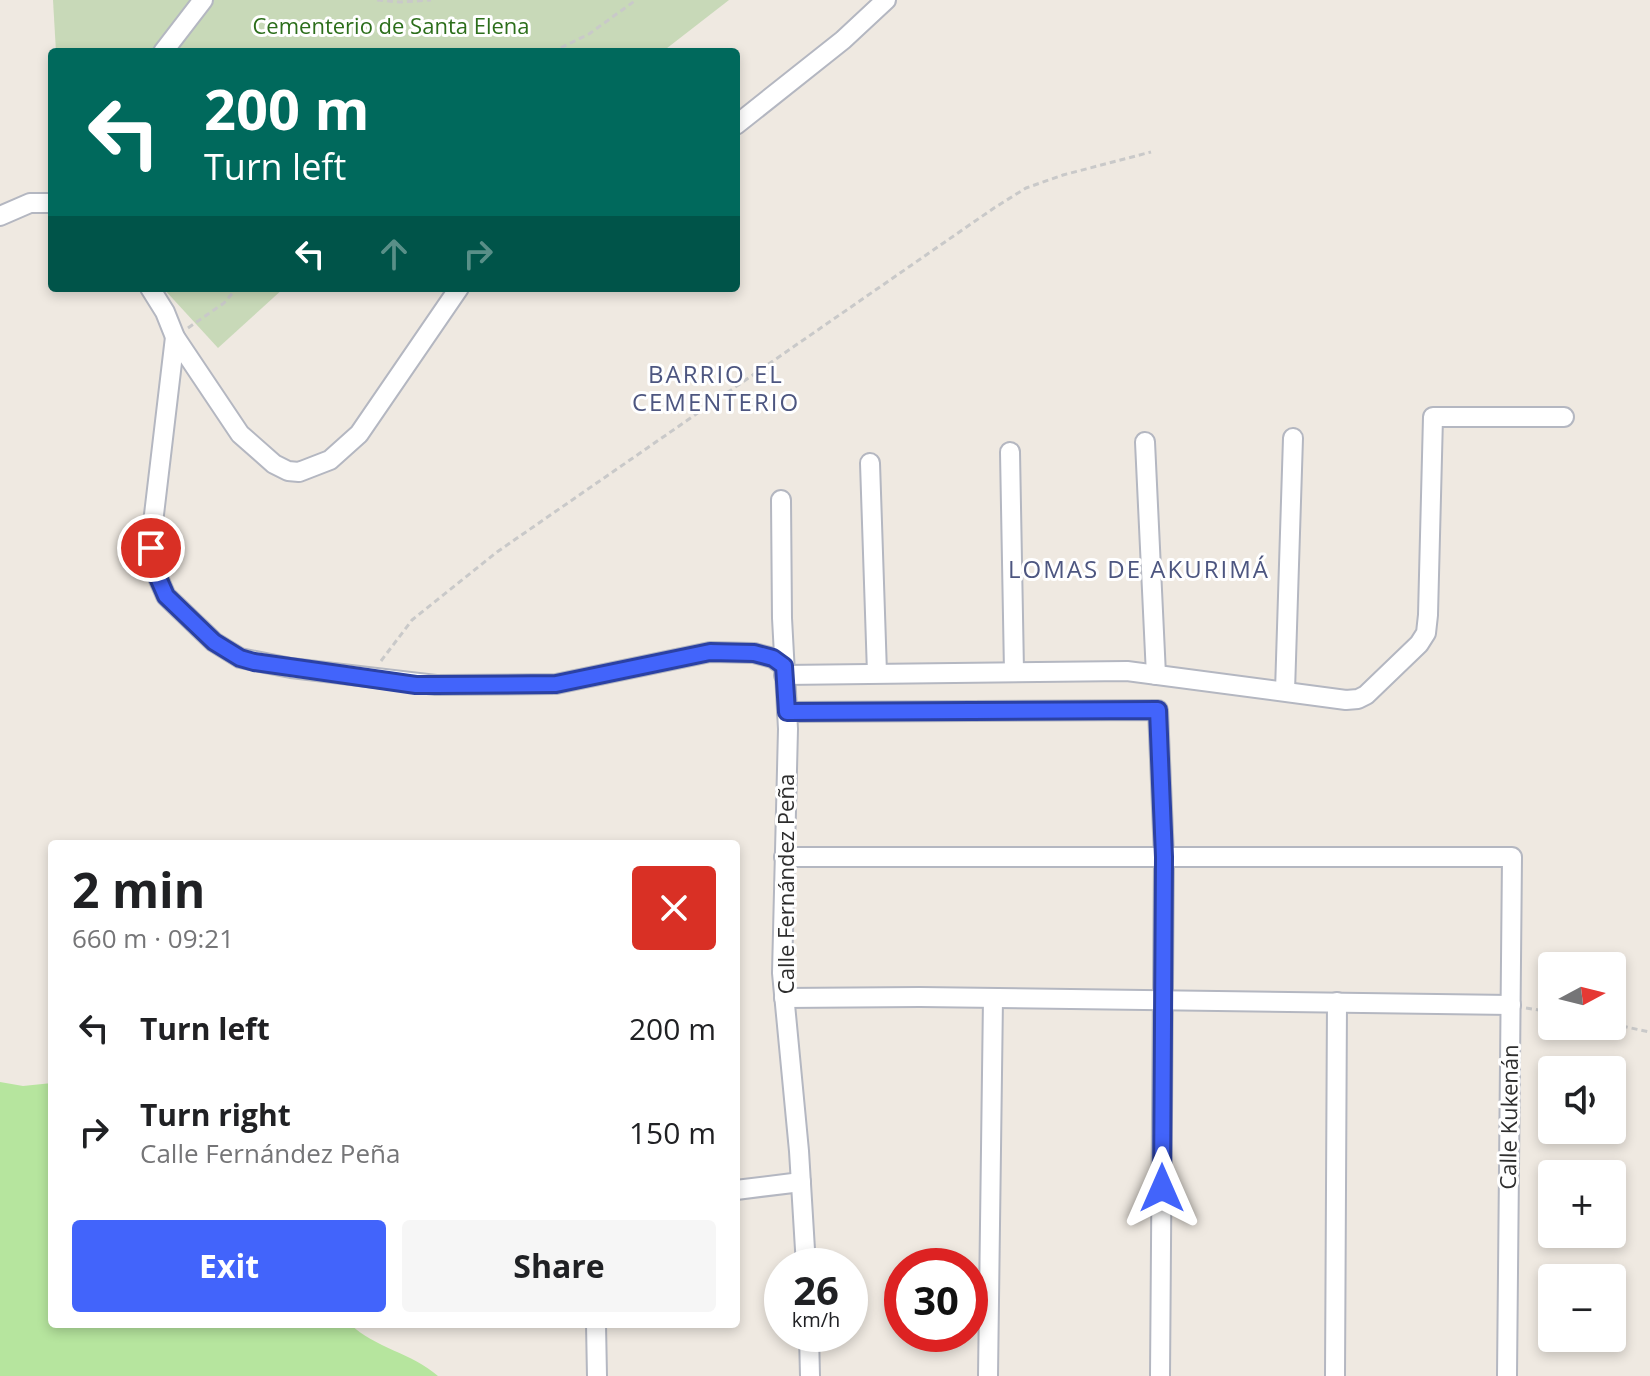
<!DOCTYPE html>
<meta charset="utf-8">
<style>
body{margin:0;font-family:"Open Sans",sans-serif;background:#f6f6f6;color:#202124;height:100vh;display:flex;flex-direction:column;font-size:30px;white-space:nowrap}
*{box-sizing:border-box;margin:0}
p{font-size:26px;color:#757577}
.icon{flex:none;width:44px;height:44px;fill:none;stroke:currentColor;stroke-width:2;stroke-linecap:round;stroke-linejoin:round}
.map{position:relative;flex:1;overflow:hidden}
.sheet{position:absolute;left:48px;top:840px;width:692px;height:488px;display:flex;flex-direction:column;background:#fff;border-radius:8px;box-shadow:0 4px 12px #0003}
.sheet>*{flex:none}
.banner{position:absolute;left:48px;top:48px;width:692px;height:244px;border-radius:8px;box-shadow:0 4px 12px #0003;background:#00695c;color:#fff;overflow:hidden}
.needle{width:52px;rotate:83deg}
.buttons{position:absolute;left:1538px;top:952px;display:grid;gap:16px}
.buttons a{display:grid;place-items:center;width:88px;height:88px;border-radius:8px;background:#fff;box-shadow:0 4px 12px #0003;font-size:40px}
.speed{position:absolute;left:764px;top:1248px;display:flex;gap:16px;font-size:40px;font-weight:700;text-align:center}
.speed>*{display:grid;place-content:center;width:104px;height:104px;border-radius:50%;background:#fff;box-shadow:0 4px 12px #0003;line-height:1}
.speed small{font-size:20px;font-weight:400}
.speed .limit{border:12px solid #d22;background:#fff;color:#111}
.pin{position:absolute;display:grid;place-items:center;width:68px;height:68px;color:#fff;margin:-34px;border:4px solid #fff;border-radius:50%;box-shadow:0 2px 8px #0007}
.me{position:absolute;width:88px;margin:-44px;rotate:0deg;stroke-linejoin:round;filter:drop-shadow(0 0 6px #0008)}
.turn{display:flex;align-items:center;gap:28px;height:168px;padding:0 24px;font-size:36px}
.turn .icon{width:104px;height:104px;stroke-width:2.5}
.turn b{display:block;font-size:56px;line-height:68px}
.lanes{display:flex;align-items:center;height:76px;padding:0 24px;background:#0003;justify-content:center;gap:40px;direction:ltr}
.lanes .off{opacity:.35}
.round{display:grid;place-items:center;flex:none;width:84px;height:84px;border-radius:8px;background:#f6f6f6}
.summary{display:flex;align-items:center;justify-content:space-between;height:136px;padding:0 24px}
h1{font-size:48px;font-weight:700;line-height:60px}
.primary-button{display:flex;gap:16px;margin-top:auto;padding:16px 24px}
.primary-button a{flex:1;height:92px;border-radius:8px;background:#4264fb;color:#fff;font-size:32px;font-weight:700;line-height:92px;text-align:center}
.primary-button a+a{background:#f6f6f6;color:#202124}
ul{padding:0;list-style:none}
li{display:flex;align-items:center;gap:24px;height:104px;padding:0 24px}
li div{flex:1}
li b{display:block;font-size:30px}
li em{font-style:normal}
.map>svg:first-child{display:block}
.green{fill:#b6e59e}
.cemetery{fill:#c8d9b8}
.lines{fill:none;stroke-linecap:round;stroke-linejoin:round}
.street-casing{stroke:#b4b7c1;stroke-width:22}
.path{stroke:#c9c9c9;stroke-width:3;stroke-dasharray:6 4;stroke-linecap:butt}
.street{stroke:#fff;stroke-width:18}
.route-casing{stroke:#2b41a3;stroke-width:20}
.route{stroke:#4264fb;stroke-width:14}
.labels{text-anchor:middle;stroke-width:6;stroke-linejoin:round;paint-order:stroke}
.park-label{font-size:22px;fill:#2c6e1b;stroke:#fff}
.street-label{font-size:22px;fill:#2e2e2e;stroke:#fff}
.neighbourhood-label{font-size:24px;letter-spacing:2px;fill:#4d5680;stroke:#fff}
</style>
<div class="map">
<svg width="1650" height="1376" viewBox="0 0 1650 1376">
<rect width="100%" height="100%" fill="#efe9e1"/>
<path class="green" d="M0,1082L23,1086L52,1083V1324H350C375,1348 412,1353 438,1376H0Z"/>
<g class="cemetery">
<polygon points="53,0 729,0 662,52 56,52"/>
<polygon points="163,288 284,288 218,348"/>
</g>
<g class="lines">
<g class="street-casing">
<g id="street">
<polyline points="163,52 203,0"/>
<polyline points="736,125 843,40 886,0"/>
<polyline points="0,216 30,203 52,203"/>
<polyline points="150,288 165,312 175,337 240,434 274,464 288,471 299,472 330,460 359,434 459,288"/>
<polyline points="175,337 153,523 153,566 166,596 214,642 240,658 291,668 436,685 556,684 710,652 754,653 773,658 784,666"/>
<polyline points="1145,442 1156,675"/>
<polyline points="1010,452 1014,671"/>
<polyline points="870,463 877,673"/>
<polyline points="781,500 782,618 788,729 782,973 799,1151 806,1266"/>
<polyline points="784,675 1127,671 1346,700 1358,699 1366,695 1419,644 1426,633 1428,615 1433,417 1564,417"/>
<polyline points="1285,691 1293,438"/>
<polyline points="787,712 1158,710 1164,857 1160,1376"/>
<polyline points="784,857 1512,857 1507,1376"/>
<polyline points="784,998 920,997 1511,1005"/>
<polyline points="736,1190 801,1182"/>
<polyline points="596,1324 597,1376"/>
<polyline points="809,1334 810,1376"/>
<polyline points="988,1376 993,998"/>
<polyline points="1335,1376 1337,1002"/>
</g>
</g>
<g class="path">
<polyline points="377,0 400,2 431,0"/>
<polyline points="552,52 589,34 636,0"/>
<polyline points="188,328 224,303 237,288"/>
<polyline points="381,661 412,620 497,552 994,208 1026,188 1063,175 1151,152"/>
<polyline points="1526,1008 1552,1012"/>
<polyline points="1612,1024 1650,1032"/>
</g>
<use href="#street" class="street"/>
</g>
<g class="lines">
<g class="route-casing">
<polyline id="route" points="151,548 153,566 166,596 214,642 240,658 254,662 416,685 436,685 556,684 710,652 754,653 773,658 784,666 787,712 1158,710 1164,857 1162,1188"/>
</g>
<use href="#route" class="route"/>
</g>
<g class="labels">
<g class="park-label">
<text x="391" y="34">Cementerio de Santa Elena</text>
</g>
<g class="street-label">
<text transform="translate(786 884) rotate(-90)" y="8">Calle Fernández Peña</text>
<text transform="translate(1509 1117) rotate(-89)" y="8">Calle Kukenán</text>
</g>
<g class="neighbourhood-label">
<text x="716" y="383">BARRIO EL<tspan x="716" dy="28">CEMENTERIO</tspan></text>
<text x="1139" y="578">LOMAS DE AKURIMÁ</text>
</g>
</g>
</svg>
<div class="buttons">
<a><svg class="needle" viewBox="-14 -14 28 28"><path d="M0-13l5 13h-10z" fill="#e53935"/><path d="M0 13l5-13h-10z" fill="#757577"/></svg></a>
<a><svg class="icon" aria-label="sound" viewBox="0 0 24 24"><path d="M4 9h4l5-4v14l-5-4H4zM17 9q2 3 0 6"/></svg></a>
<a>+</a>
<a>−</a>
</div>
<div class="speed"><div>26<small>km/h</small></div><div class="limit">30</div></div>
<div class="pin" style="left:151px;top:548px;background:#d93025"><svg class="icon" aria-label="arrive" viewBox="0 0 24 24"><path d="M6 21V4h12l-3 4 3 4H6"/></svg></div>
<svg class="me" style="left:1162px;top:1188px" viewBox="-20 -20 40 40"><path d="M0-17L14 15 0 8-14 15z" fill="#4264fb" stroke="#fff" stroke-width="4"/></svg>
<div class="banner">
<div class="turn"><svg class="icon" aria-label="left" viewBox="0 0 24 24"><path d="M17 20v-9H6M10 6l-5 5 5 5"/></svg><div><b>200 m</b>Turn left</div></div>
<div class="lanes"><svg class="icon" aria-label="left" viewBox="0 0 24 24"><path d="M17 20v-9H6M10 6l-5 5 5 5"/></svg><svg class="icon off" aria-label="ahead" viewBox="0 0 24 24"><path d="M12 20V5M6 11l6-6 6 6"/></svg><svg class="icon off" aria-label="right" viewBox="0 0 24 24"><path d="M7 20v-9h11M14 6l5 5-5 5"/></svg></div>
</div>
<section class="sheet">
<div class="summary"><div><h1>2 min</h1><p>660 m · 09:21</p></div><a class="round" style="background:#d93025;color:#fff"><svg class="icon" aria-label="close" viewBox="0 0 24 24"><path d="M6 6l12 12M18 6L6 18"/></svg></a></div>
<ul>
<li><svg class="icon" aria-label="left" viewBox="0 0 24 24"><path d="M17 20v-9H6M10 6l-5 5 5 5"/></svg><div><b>Turn left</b></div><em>200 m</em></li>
<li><svg class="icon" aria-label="right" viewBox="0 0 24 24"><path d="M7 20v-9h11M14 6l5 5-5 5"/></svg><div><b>Turn right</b><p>Calle Fernández Peña</p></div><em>150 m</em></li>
</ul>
<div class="primary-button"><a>Exit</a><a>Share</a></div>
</section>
</div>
